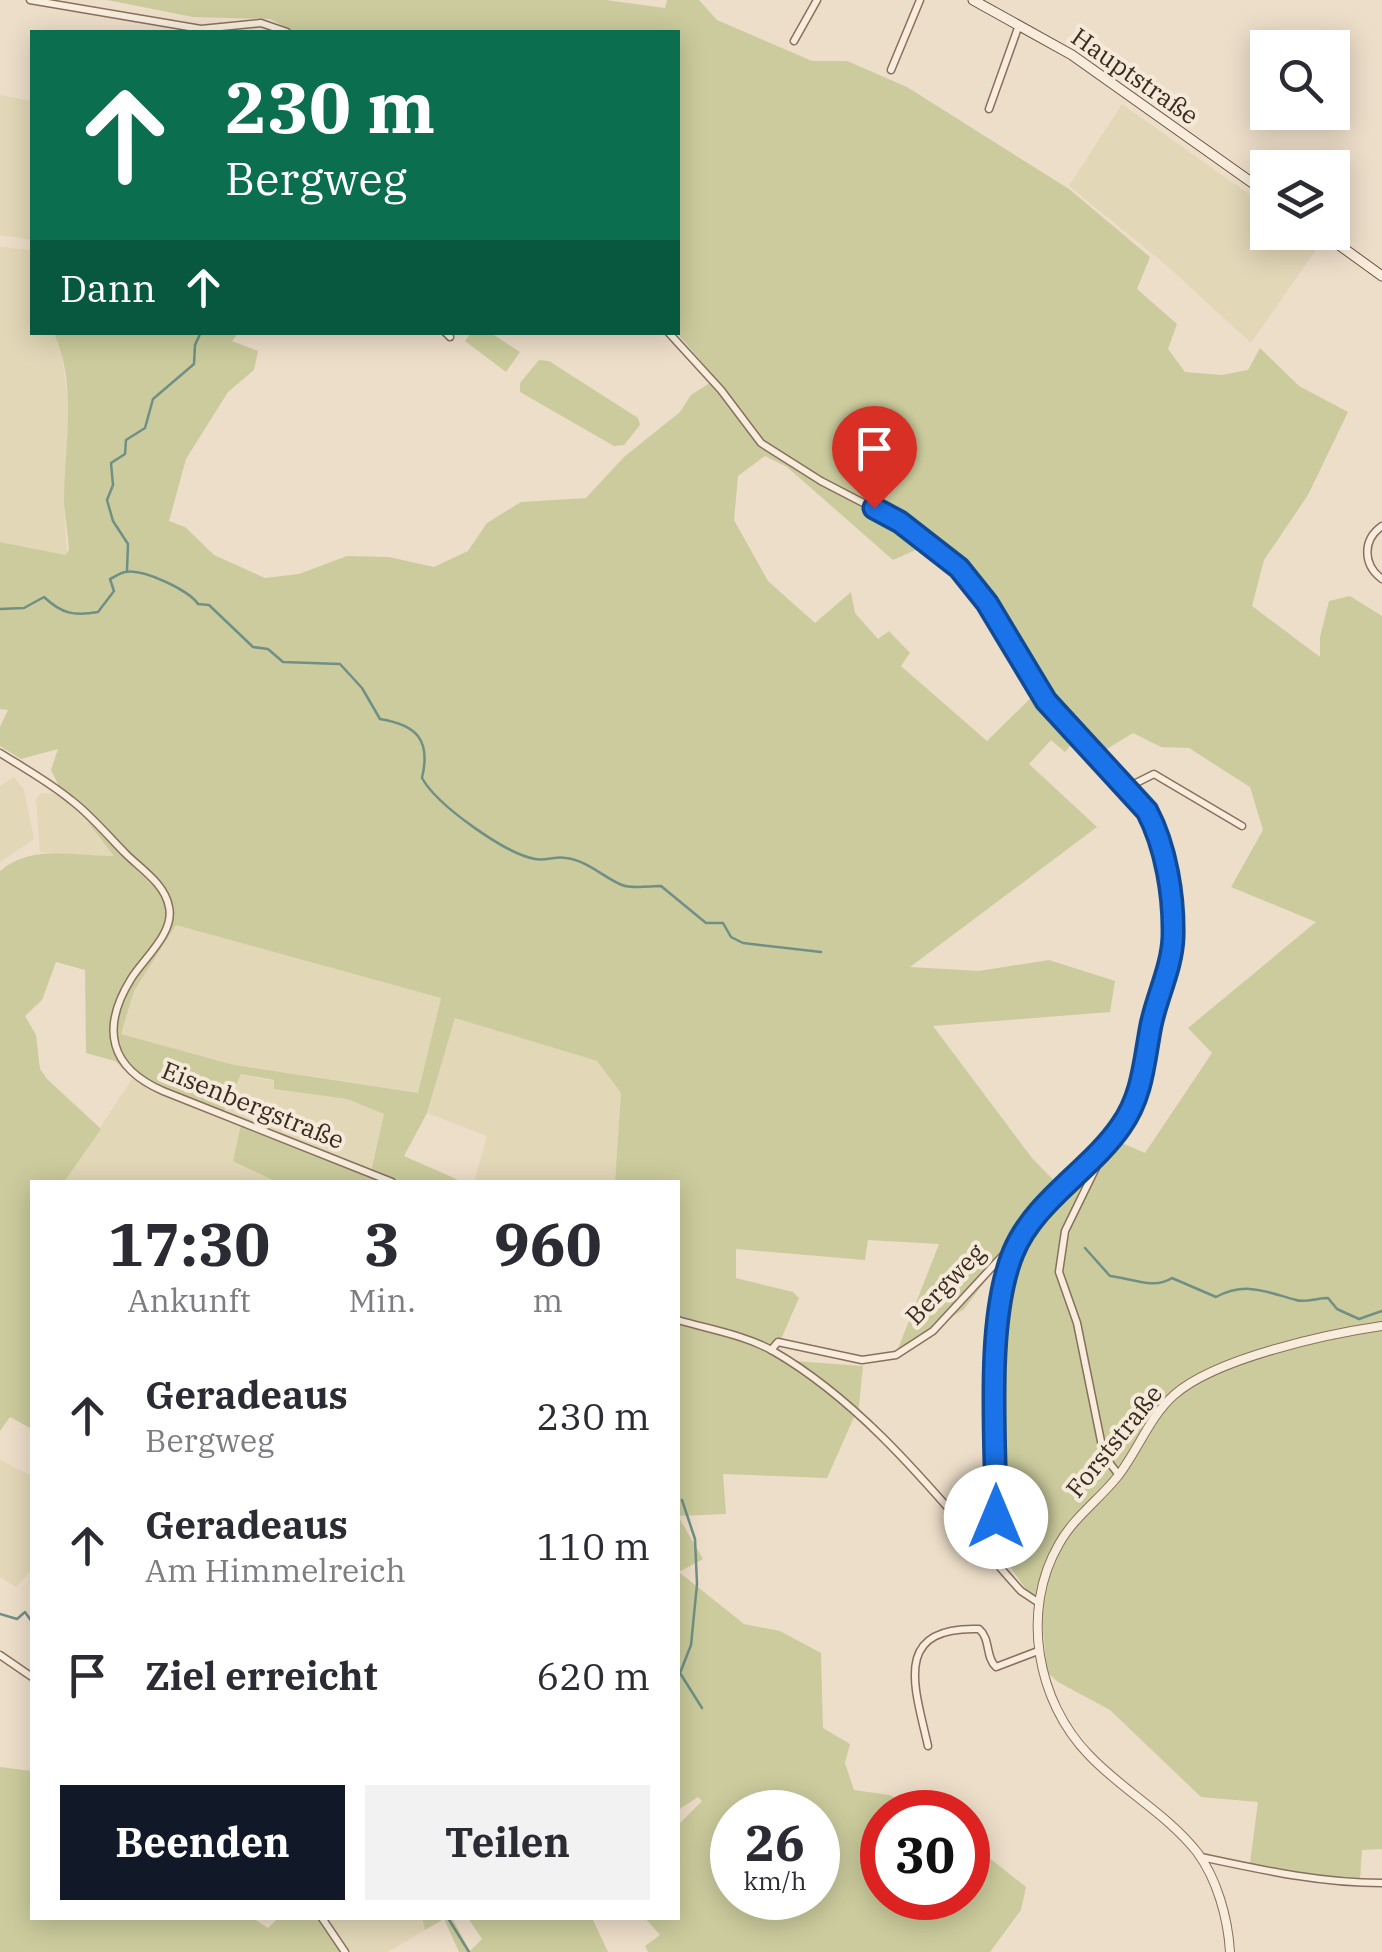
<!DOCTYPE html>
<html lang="de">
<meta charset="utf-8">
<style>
body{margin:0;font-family:"IBM Plex Serif",serif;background:#f2f2f3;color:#2b2b33;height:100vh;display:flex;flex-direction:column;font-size:38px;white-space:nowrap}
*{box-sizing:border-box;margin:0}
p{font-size:32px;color:#7c7c81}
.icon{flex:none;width:55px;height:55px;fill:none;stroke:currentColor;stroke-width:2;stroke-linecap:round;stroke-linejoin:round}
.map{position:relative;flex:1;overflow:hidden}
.panel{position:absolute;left:30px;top:1180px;width:650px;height:740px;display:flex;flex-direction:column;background:#fff;border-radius:0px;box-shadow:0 5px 25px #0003}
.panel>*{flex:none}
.guide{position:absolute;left:30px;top:30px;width:650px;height:305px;border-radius:0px;box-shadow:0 5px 25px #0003;background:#0b6e4f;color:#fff;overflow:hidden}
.tools{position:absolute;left:1250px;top:30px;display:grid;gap:20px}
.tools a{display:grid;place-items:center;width:100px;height:100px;border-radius:0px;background:#fff;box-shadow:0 5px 25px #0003;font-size:50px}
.speed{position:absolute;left:710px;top:1790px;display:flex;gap:20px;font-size:50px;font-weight:700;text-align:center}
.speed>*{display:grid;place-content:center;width:130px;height:130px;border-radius:50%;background:#fff;box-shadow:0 5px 25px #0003;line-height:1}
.speed small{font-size:25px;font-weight:400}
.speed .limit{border:15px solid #d22;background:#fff;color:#111}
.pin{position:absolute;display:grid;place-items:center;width:85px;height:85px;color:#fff;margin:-102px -42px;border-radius:50% 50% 50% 0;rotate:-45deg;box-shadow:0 0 10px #0007}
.pin .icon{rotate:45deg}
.me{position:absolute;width:110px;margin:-55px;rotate:0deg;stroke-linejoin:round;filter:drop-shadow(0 0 8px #0008)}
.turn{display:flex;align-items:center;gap:35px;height:210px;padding:0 30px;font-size:45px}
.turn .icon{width:130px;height:130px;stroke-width:2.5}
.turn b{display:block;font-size:70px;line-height:85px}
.then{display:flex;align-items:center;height:95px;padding:0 30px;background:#0003;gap:20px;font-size:38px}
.eta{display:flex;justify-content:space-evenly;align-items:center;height:170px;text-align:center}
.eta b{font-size:60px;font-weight:800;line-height:70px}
.primary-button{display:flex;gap:20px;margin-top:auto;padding:20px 30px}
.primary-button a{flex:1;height:115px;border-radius:0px;background:#111827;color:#fff;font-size:40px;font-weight:800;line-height:115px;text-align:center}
.primary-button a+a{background:#f2f2f3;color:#2b2b33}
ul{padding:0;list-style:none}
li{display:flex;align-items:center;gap:30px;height:130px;padding:0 30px}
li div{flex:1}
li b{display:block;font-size:38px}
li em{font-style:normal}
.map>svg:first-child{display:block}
.farmland{fill:#e2d7b7}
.green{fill:#cbcb9d;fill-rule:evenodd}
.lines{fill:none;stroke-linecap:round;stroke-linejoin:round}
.stream{stroke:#709085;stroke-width:2.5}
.minor-casing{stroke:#89705e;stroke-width:9}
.tertiary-casing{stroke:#89705e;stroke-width:10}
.secondary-casing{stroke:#6b5241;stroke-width:11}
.minor{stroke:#f8eddc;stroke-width:6}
.tertiary{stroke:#f8eddc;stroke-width:8}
.secondary{stroke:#f8eddc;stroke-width:9}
.route-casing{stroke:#114b97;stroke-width:25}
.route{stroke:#1a73e8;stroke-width:18}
.labels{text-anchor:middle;stroke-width:8;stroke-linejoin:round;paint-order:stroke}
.street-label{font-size:25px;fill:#3a2b21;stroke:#f5ead9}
</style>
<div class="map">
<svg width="1382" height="1952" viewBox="0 0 1382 1952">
<rect width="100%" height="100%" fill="#eddec9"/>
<g class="farmland">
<polygon points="0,95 32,101 32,240 0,235"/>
<polygon points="1122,104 1267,207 1268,232 1304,233 1320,244 1251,343 1166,265 1069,186"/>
<polygon points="0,247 32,250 32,332 54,333 61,349 69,409 64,505 67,555 0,542"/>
<polygon points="14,777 24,790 34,839 0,862 0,786"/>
<polygon points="41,793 56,794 84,817 115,857 40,852 36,799"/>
<polygon points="176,925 441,998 418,1093 234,1065 121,1034 134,991"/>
<polygon points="455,1018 597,1061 621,1093 615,1182 474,1182 487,1136 427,1113"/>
<polygon points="240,1074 274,1081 275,1089 347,1099 384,1114 369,1176 233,1160 277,1182 64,1182 132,1079 221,1116"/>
<polygon points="0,1460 32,1476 32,1569 16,1587 0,1577"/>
<polygon points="325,1918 421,1918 425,1930 388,1952 348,1952"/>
</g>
<g class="green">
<path d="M107,0H606L665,8L667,0H699L717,20L812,61H847L907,87L1069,189L1150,257L1137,289L1177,324L1168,349L1185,372L1222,375L1248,370L1260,348L1299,386L1348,412L1308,495L1264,560L1252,606L1320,657V637L1329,601L1350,596L1382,616V1849L1362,1850L1360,1880L1317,1877L1250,1863L1258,1802L1201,1797L1110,1710L1058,1682L1047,1672L1041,1611L1002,1555L1001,1339L1010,1283L996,1267L964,1309L896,1354L939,1244L868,1240L865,1260L736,1249V1278L793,1292L799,1298L774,1355L780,1360L863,1366L859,1406L827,1478L723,1474L726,1514L678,1516L703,1559L679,1572L744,1624L780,1631L821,1653L823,1728L850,1744L845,1763L854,1790L889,1795L930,1812H882V1898H968V1841L1026,1887L1021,1910L990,1952H648L645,1946L660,1935L645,1918H678V1825L702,1801L698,1797L678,1810V1182H615L621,1093L597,1061L455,1018L427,1113L404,1156L463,1182H277L233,1161L241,1125L370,1175L384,1114L347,1099L274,1089V1080L241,1074L221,1117L143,1086L115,1061L86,1053L85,970L56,962L42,1000L25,1016L36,1035L40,1069L47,1079L101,1129L64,1182H32V1429L10,1417L0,1431V871C34,843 75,857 114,856L84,817L56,794L59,786L51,770L58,749L21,759L0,746V727L8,710L0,709V542L66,555L69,549C68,533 65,518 64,503C64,446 78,387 54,333H238L232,341L258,351L254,370L228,392L186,459L169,521L185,527L214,555L265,578L299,574L347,556L389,557L434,567L468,551L487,523L521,502L586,498L624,457L680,412L691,395L716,379L677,333L678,32H295L270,19L193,17ZM765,456L787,467L893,560L918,549L942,559L954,555L996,607L1041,688L987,741L901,666L910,653L889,631L878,639L855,613L851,592L815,623L768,581L734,520L738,476ZM1133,733L1161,747L1189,748L1250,787L1263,830L1231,887L1316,922L1188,1028L1212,1053L1145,1153L1117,1141L1066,1193L1032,1158L933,1026L1110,1012L1115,981L1049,960L979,971L910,967L1097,827L1029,764L1051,740L1065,752L1074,741L1092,758ZM176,925L441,998L418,1093L234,1065L121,1034L134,991ZM732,1812H818V1898H732Z"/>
<polygon points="471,333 491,333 520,352 506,372 465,341"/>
<polygon points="539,360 549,361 638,418 640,425 624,445 614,446 520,392 520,383"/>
<polygon points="0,1767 32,1771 32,1918 253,1918 268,1928 278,1918 318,1918 342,1952 0,1952"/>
<polygon points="422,1918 452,1918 470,1951 482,1939 468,1918 592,1918 608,1952 459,1952 444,1919 425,1930"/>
</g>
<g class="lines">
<g class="stream">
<polyline points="127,570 128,544 113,521 107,500 113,485 111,463 125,454 126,440 145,428 153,399 194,364 195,345 201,332"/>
<path d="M0,609L24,608L44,597C62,614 74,616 98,612L114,591L110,579C115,577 120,573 125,572C143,568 190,591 198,604L209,605L253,647L268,649L283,662L340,664L362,688L380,719C417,725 431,740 422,778C437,805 504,853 535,859C545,861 556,856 566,858C589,861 604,878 622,885C632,889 650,886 661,886L706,923H723L731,937L743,943L821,952"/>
<path d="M1085,1248L1110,1276C1131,1278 1154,1290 1172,1278L1216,1297C1246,1281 1266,1292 1296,1300C1304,1303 1318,1298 1328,1298L1337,1309L1359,1319L1382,1311"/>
<polyline points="682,1500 695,1539 697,1584 691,1645 680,1673 702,1708"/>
<polyline points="0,1614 17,1619 25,1612 32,1622"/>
<polyline points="448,1918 469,1952"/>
</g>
<g class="minor-casing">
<g id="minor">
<polyline points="30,0 201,29 261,23 287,32"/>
<polyline points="794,41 817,0"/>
<polyline points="891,70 920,0"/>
<polyline points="989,109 1019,25"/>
<polyline points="445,332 450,337"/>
<polyline points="668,332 721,390 761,443 821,481 900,522 959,568 987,603 1046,701 1128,787 1155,828 1167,873 1173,937 1151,1026 1147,1064 1134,1103 1109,1141 1065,1231 1059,1272 1077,1323 1104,1456 1119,1475"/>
<path d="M1382,526C1362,540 1363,565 1382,579"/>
<path d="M0,753C24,768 49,782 71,800C91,815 108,836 126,854C141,869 165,884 169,907C175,933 143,959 131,979C100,1029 110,1068 163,1091L392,1182"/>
<polyline points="1128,787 1154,774 1242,826"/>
<path d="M678,1320C708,1329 745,1335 773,1351C872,1408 946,1508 1021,1591L1039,1603"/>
<polyline points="771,1350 778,1342 862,1360 896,1355 933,1331 1104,1146"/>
<polyline points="995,1563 1000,1307 1019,1241"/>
<polyline points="0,1655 32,1677"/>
<path d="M928,1746C915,1688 891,1626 979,1629C991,1639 985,1657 996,1667L1038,1651"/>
<path d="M1201,1857C1262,1870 1320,1883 1382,1883"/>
<polyline points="322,1918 345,1952"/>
</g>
</g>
<g class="tertiary-casing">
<path id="tertiary" d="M1230,1952C1228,1918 1217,1879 1197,1852C1167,1814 1122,1790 1089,1755C1037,1702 1020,1611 1059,1544C1074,1517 1099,1500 1118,1476C1138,1450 1150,1416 1174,1395C1216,1358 1327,1334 1382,1326"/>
</g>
<g class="secondary-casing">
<g id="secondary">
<polyline points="973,0 1072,55 1268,194"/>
<polyline points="1321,232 1382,276"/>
</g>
</g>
<use href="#minor" class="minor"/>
<use href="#tertiary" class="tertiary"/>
<use href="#secondary" class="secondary"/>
</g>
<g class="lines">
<g class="route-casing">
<path id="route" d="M874,508L900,522L959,568L987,603L1046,701L1147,811C1166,847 1174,896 1173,937C1172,967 1157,996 1151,1025C1144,1061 1143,1095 1121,1126C1091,1170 1034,1201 1013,1253C985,1322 996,1441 996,1517"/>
</g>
<use href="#route" class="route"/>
</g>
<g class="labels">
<g class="street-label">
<text transform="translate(1135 76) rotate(35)" y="9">Hauptstraße</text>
<text transform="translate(253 1105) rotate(22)" y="9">Eisenbergstraße</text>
<text transform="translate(945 1284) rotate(-46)" y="9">Bergweg</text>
<text transform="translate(1114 1441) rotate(-51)" y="9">Forststraße</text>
</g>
</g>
</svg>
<div class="tools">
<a><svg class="icon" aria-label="search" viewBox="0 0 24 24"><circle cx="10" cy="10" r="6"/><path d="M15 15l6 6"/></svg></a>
<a><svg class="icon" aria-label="layers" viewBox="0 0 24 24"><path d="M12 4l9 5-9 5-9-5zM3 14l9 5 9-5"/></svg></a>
</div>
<div class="speed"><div>26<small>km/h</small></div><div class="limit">30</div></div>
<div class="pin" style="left:874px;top:508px;background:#d93025"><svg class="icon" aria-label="arrive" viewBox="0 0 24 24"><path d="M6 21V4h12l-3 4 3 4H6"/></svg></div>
<svg class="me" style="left:996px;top:1517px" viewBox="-20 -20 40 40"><circle r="19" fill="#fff"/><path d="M0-13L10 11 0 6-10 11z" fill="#1a73e8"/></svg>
<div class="guide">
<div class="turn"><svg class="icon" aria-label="ahead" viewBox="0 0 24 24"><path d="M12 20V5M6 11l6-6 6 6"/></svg><div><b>230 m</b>Bergweg</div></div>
<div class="then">Dann<svg class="icon" aria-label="ahead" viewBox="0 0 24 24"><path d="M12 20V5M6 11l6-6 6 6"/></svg></div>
</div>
<section class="panel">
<div class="eta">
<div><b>17:30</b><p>Ankunft</p></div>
<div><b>3</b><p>Min.</p></div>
<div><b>960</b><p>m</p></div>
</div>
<ul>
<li><svg class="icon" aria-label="ahead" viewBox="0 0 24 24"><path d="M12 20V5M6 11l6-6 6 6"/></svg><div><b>Geradeaus</b><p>Bergweg</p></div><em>230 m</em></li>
<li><svg class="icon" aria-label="ahead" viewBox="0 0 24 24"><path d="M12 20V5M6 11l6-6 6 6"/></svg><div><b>Geradeaus</b><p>Am Himmelreich</p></div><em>110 m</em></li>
<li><svg class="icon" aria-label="arrive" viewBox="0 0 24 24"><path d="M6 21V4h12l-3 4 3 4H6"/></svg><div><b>Ziel erreicht</b></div><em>620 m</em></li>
</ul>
<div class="primary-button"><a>Beenden</a><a>Teilen</a></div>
</section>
</div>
